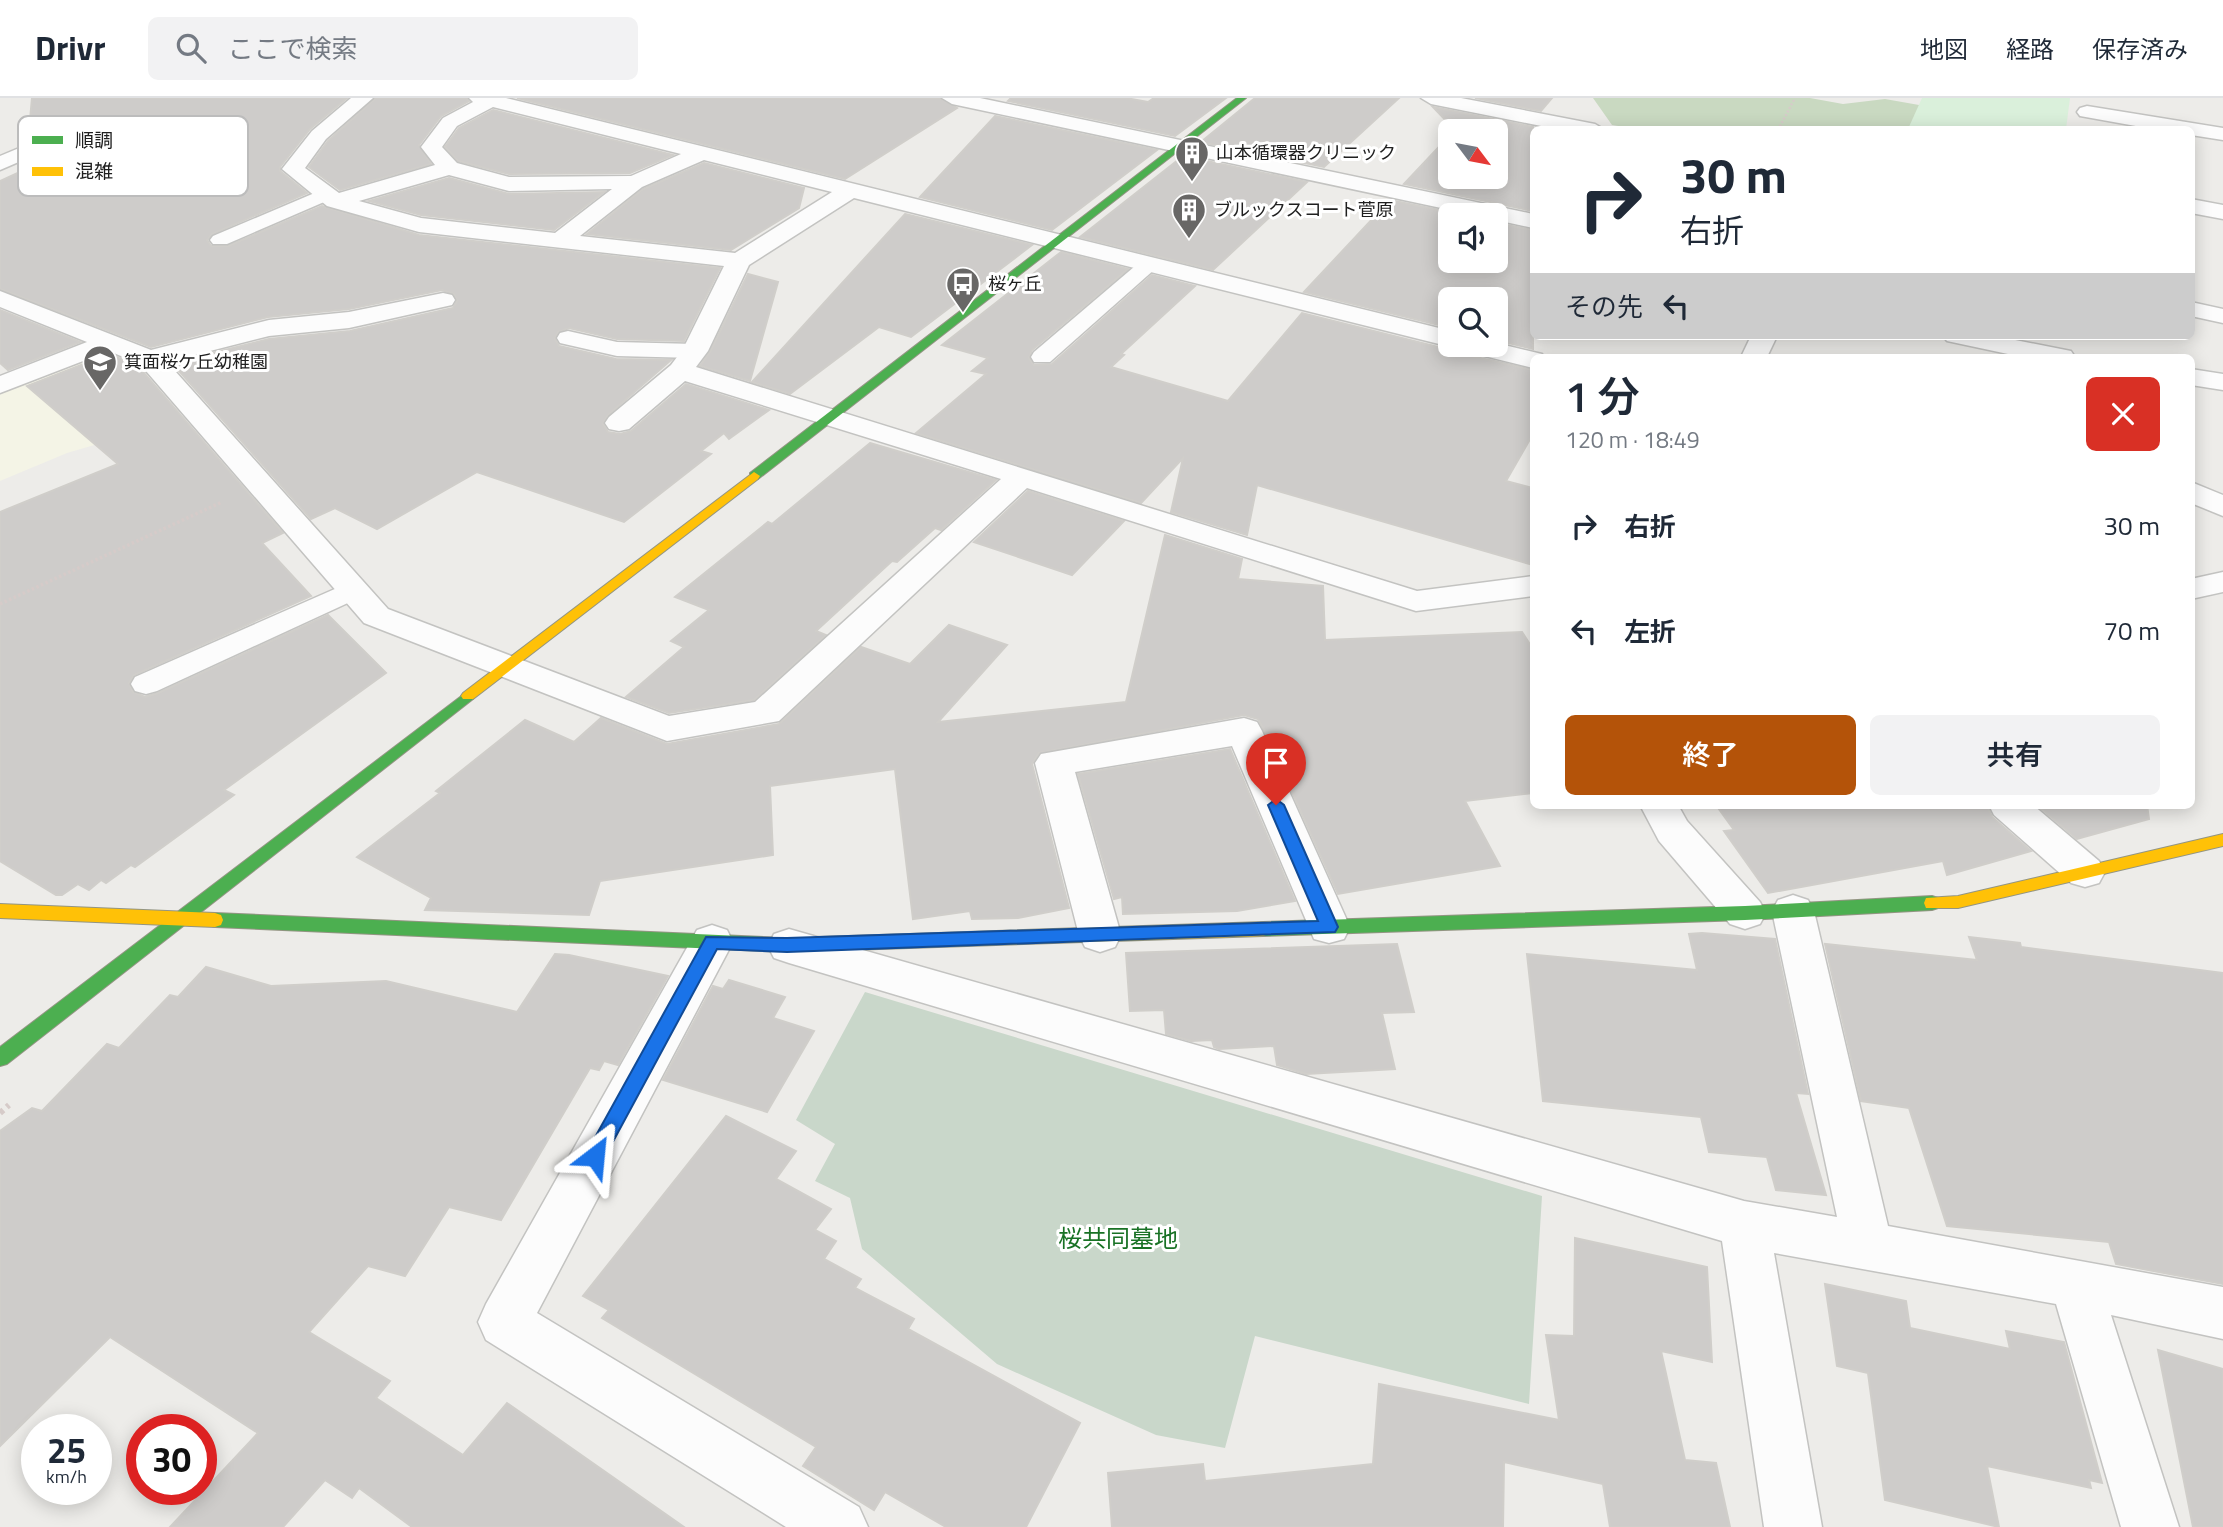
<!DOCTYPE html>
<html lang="ja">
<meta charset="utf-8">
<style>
body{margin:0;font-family:"Titillium Web","Noto Sans JP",sans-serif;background:#f2f2f3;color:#1f2937;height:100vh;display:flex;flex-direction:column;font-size:26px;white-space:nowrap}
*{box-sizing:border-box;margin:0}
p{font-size:23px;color:#747a83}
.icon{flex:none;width:38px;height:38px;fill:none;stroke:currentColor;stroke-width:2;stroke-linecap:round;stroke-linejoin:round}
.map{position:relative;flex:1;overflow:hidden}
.sheet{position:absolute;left:1530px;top:256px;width:665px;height:455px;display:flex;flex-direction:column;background:#fff;border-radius:10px;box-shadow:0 4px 18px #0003}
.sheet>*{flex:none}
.banner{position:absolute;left:1530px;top:28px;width:665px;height:214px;border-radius:10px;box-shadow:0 4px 18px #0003;background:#fff;color:#1f2937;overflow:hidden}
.needle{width:46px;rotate:122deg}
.controls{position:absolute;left:1438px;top:21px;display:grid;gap:14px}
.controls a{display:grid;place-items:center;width:70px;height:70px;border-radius:10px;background:#fff;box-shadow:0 4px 18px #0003;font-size:35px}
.speed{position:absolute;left:21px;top:1316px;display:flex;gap:14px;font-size:35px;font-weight:700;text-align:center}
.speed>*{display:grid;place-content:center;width:91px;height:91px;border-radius:50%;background:#fff;box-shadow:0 4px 18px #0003;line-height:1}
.speed small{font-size:18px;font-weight:400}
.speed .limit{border:10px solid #d22;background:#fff;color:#111}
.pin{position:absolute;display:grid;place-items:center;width:60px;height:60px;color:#fff;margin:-72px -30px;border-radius:50% 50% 50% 0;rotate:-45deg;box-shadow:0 0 7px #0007}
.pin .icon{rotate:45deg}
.me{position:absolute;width:77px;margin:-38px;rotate:29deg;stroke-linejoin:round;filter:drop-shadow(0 0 5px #0008)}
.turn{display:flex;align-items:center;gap:24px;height:147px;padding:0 35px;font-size:32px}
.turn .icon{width:91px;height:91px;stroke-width:2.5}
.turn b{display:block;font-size:49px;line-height:60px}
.then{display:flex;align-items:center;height:66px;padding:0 35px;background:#0003;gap:14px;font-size:26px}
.round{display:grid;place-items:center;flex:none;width:74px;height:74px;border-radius:10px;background:#f2f2f3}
.overview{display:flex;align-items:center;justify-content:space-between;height:119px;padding:0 35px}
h1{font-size:42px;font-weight:600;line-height:52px}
.button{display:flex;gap:14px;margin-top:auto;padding:14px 35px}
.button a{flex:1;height:80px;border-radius:10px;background:#b45309;color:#fff;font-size:28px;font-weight:600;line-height:80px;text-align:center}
.button a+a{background:#f2f2f3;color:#1f2937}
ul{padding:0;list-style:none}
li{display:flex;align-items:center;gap:21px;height:105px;padding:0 35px}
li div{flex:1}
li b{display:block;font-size:26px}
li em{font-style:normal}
header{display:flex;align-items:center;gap:42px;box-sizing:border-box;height:98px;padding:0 35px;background:#fff;border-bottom:2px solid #e0e1e3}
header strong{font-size:33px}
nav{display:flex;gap:38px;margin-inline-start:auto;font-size:24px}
.search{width:490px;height:63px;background:#f2f2f3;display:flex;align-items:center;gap:18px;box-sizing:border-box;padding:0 24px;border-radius:10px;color:#747a83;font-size:26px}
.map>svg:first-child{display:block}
.education{fill:#f4f4e6}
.forest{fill:#c9d9c1}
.cemetery{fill:#c9d7ca}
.park{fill:#daf0db}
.building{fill:#ceccca;stroke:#d0ceca;stroke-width:2}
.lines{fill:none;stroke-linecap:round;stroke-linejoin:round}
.lane-casing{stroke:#c3c3c1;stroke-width:3}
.street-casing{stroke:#c3c3c1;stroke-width:3}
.fast-casing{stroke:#939583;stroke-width:2}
.slow-casing{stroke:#939583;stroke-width:2}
.path-far2{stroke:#d6cbc9;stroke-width:2.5;stroke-dasharray:2 2;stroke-linecap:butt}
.path-far1{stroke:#d6cbc9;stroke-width:3.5;stroke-dasharray:2.5 2.5;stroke-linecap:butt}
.path{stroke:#d6cbc9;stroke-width:6;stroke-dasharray:4.5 4.5;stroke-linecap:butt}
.lane{fill:#fcfcfc;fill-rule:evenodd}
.street{fill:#fcfcfc;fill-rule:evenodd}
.fast{fill:#4caf50;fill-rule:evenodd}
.slow{fill:#ffc107;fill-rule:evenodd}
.route{fill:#1a73e8;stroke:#114b97;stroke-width:2}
.labels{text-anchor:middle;stroke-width:6;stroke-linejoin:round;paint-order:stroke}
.far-poi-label{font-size:18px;fill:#202020;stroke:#fff;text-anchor:start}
.near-park-label{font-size:24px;fill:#197225;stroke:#fff}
.key{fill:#fff;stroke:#bcbcbc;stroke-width:2}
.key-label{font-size:19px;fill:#202020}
</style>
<header>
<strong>Drivr</strong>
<div class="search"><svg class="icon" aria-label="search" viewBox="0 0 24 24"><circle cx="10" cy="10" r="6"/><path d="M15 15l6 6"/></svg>ここで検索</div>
<nav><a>地図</a><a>経路</a><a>保存済み</a></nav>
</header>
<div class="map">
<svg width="2223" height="1429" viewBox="0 0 2223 1429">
<rect width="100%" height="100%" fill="#edece9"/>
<polygon class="education" points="108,253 141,275 180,322 67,355 0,383 0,291"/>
<polygon class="forest" points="1593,0 1810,0 1843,6 1885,1 2061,32 1636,31 1612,27"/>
<polygon class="cemetery" points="865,894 1542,1098 1529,1306 1255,1238 1225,1350 1156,1337 997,1266 862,1151 850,1100 815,1083 835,1046 796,1022"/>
<polygon class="park" points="1922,0 2070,0 2066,31 1908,31"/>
<g class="building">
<polygon points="32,0 347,0 310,31 280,69 280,73 307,95 212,136 207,142 211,148 228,148 322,108 419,137 720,170 684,243 617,241 569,230 558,234 555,241 559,248 616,261 671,262 607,318 603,326 608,334 620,336 631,333 686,286 769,312 729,341 724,335 701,353 711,356 624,424 477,374 377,431 335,410 311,421 172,265 269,241 350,233 453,210 457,203 454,196 442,192 349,211 268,219 151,249 0,191 0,83 46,62 38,60 92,34 73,25 64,29 30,22"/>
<polygon points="376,0 466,0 469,3 441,18 419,47 431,66 340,92 309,69 328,43"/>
<polygon points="517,0 940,0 957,10 845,81"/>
<polygon points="1011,0 1126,0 1148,4 1154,0 1226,0 1175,38 1008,3"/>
<polygon points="1255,0 1399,0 1324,69 1201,44"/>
<polygon points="1475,0 1552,0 1541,13"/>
<polygon points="1433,9 1533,29 1533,113 1404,86 1451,36 1451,79 1496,79 1496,33 1453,33 1455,32"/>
<polygon points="493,12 673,57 630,75 509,76 458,63 445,49 459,30"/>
<polygon points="995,18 1157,52 1052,132 920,99"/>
<polygon points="1183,58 1307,84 1213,172 1080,139"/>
<polygon points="704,65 804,90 799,110 731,152 587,136 643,91"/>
<polygon points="449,80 509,96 604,94 554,132 421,117 369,103"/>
<polygon points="1390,102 1463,117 1451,117 1451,163 1496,163 1496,125 1533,132 1533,251 1496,242 1496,201 1451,201 1451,230 1304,194"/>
<polygon points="905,116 1032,147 911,239 879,229 790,296 752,284"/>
<polygon points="1061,154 1128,171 1032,252 1029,260 1034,267 1052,266 1152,177 1195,188 1121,256 1124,257 1111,269 1228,303 1302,215 1450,252 1459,250 1463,256 1533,272 1533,336 1506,383 1533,390 1533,467 1257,387 1247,437 1171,414 1183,360 1141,405 916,335 986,276 972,273 988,260 942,247"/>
<polygon points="748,176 778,184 750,283 700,268 710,254"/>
<polygon points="0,212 80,244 8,272 0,265"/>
<polygon points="109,256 138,268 283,435 262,445 311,498 134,577 129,585 133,594 145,599 158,595 328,517 386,575 224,692 234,697 135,769 131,767 106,785 101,782 89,792 78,786 62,797 56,797 0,763 0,414 118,366 27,288"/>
<polygon points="870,345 996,382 941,432 935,430 897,464 892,463 816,533 826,537 754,602 669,615 626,599 684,549 671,543 709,512 675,499 768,424 772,426"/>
<polygon points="1028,393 1124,423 1072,477 974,444"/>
<polygon points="1165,437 1242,461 1238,481 1323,488 1325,542 1522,534 1533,551 1533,695 1465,703 1500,768 1338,796 1264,632 1258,621 1244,617 1039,655 1032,666 1069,810 1018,820 972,821 970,813 913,821 895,671 770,688 773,757 600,783 589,817 425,812 431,800 357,759 440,695 436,693 525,622 574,644 601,620 667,646 779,626 861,549 910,566 949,527 1007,547 938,624 1126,604"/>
<polygon points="1230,651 1295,803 1237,813 1123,816 1122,799 1114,801 1078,676"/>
<polygon points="1716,707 1987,707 1992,719 2031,753 1947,777 1943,763 1768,795 1724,733 1734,732"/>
<polygon points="2037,707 2147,707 2149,721 2077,741"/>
<polygon points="1702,835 1775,841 1808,996 1796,995 1826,1097 1776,1092 1767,1059 1709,1054 1701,1019 1543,1003 1527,856 1697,872 1689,836"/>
<polygon points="1969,839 2020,845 2021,849 2223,875 2223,1186 2116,1166 2109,1144 1947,1128 1909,1010 1861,1003 1825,846 1977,862"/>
<polygon points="1397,846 1414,914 1382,915 1395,971 1306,976 1277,967 1274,948 1219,951 1214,949 1212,942 1191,943 1166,936 1164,912 1130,913 1126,855"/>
<polygon points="555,856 569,857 668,878 618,967 604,963 599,972 590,970 501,1122 449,1109 405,1178 368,1168 309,1234 390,1283 376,1300 463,1357 507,1305 684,1429 412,1429 359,1390 352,1400 325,1382 283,1429 170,1429 258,1335 110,1239 0,1348 0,1033 32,1010 42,1013 107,946 119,950 170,897 178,899 206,869 271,888 386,883 517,914"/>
<polygon points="729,882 785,899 773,920 814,933 767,1014 663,982 713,888 723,891"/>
<polygon points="726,1018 796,1053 776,1081 831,1111 815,1132 836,1143 824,1161 861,1181 855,1190 914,1221 908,1231 1080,1325 1026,1429 946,1429 885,1394 874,1412 803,1368 816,1349 602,1220 609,1212 583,1198"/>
<polygon points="1575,1140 1707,1169 1712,1264 1661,1253 1685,1362 1716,1365 1730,1429 1610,1429 1603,1386 1504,1364 1503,1429 1112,1429 1108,1375 1203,1366 1205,1383 1373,1366 1379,1286 1559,1322 1546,1237 1574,1238"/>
<polygon points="1825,1186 1906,1203 1910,1230 2010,1251 2006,1233 2064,1244 2102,1385 2089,1382 2091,1390 1987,1368 1999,1429 1885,1402 1868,1275 1837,1268"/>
<polygon points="2158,1252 2223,1271 2223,1429 2193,1429"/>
</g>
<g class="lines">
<g class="lane-casing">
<g id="lane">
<polygon points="324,91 334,97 331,101 227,146 213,146 210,142 213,138"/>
<polygon points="1148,161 1155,163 1158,167 1155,171 1050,264 1034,264 1031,259 1034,254 1141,163"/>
<polygon points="2191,204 2223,211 2223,225 2191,218"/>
<polygon points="568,233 617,244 695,246 703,248 706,253 703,258 695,260 617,258 560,245 557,240 560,235"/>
<polygon points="353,483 363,486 367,492 363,498 157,593 146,596 135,593 131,586 135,579"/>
</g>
</g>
<g class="street-casing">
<g id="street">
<path d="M351,0H373L326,41L305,70L339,95L435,67L421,49L443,20L473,4L469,0H506L1451,233V247H1459L1451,249L854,100L749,167L708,253L696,269L1417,493L1533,478V498L1416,513L1027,390L779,623L667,643L364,525L140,266L109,253L0,295V278L87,244L0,209V193L151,252L269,222L349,214L443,195L452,197L455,202L452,207L443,209L349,230L269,238L167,264L388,511L669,618L755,604L1001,381L685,283L629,331L619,333L609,331L605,325L609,319L671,267L683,251L724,168L419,134L327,108L282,71L312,33ZM493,9L681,56L631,78L509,79L457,65L442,49L457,28ZM704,62L832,94L735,155L580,138L642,89ZM449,77L509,93L612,91L555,135L421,120L359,103Z"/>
<polygon points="942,0 980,0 1533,116 1533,130 1496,122 1496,117 1474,117 952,6"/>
<polygon points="1421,0 1461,0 1595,26 1605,32 1561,32 1431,6"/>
<polygon points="2087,8 2223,30 2223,42 2191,37 2191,32 2158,32 2080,18 2077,14 2080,10"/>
<polygon points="72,28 79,30 82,34 79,38 0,72 0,58"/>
<polygon points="2191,101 2223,107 2223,121 2191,115"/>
<polygon points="1751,238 1777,238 1767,259 1741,259"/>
<polygon points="1943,238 1995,238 2071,253 2075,259 2022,259 1947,243"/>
<polygon points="1496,245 1542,256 1544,259 1533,259 1533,270 1464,253 1460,247"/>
<polygon points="2191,271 2223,276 2223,292 2191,287"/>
<polygon points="2191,384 2223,397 2223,418 2191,405"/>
<polygon points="2223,474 2223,494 2191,501 2191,481"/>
<polygon points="1244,620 1257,624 1262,633 1350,829 1344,841 1329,845 1314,841 1232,648 1075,674 1121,837 1115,849 1100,854 1085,849 1079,837 1035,665 1041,656"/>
<polygon points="1640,707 1678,707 1687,723 1760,804 1766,815 1760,826 1745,831 1730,826 1659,743"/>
<polygon points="1989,707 2033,707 2099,763 2105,774 2099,785 2085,789 2071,785 1994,717"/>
<polygon points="1793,797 1808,802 1814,813 1888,1128 2223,1189 2223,1241 2111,1217 2179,1429 2121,1429 2056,1206 1774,1155 1822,1429 1764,1429 1722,1143 789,865 774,860 768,848 774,836 789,831 1744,1103 1837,1119 1772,813 1778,802"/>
<polygon points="712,827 727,832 733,844 537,1215 859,1409 868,1429 786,1429 486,1242 478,1224 486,1206 697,832"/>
</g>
</g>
<g class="fast-casing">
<g id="fast">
<polygon points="1237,0 1246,0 758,381 750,381 750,375"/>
<polygon points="468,593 473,595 475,598 473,601 7,966 0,968 0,949"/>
<polygon points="1932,798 1938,800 1940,805 1938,810 1932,812 1745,822 1263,838 1257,836 1254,831 1257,826 1263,824 1745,808"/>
<polygon points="215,815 787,840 909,836 915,838 918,843 915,848 909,850 787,854 215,829 209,827 207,822 209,817"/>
</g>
</g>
<g class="slow-casing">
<g id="slow">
<polygon points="754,374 760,378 758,381 473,601 463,601 461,598 463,595"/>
<polygon points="2223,736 2223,748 1958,810 1926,810 1924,805 1926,800 1958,798"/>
<polygon points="0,806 215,815 221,817 223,822 221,827 215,829 0,820"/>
<polygon points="1263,824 1269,826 1272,831 1269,836 1263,838 909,850 903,848 900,843 903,838 909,836"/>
</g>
</g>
<polyline class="path-far2" points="1778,32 1795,0"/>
<polyline class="path-far1" points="0,506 222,404"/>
<polyline class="path" points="0,1015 9,1007"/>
<use href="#lane" class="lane"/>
<use href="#street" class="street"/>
<use href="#fast" class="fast"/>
<use href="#slow" class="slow"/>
</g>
<polygon class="route" points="1276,701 1284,707 1338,829 1335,834 787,854 717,851 602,1064 595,1067 588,1064 585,1058 588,1052 706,839 787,840 1318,823 1268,707"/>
<defs>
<g id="building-pin" transform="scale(1.75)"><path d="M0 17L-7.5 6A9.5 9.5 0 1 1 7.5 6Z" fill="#686766" stroke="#fff"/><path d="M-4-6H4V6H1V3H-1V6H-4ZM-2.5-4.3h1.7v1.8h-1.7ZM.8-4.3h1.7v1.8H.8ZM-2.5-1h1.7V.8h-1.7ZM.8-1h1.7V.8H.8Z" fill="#fff"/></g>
<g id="bus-pin" transform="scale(1.75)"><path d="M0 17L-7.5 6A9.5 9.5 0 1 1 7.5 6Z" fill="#686766" stroke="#fff"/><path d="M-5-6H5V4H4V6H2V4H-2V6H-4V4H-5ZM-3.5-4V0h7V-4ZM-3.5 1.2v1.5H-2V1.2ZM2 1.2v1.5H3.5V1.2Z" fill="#fff"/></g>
<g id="school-pin" transform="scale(1.75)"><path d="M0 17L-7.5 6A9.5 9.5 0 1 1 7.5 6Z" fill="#686766" stroke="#fff"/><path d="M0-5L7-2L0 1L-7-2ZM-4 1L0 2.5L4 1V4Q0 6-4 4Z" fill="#fff"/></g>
</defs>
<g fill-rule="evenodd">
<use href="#building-pin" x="1192" y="55"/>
<use href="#building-pin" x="1189" y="112"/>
<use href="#bus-pin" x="963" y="186"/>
<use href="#school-pin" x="100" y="264"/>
</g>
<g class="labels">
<g class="far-poi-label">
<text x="1216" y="61">山本循環器クリニック</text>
<text x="1214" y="118">ブルックスコート菅原</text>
<text x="988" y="192">桜ヶ丘</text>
<text x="124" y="270">箕面桜ケ丘幼稚園</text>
</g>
<g class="near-park-label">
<text x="1118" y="1149">桜共同墓地</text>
</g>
</g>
<rect x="18" y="18" width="230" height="80" rx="10" class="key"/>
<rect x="32" y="38" width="31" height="8" fill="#4caf50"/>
<rect x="32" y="69" width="31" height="9" fill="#ffc107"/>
<g class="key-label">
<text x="75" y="49">順調</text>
<text x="75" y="80">混雑</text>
</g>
</svg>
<div class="controls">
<a><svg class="needle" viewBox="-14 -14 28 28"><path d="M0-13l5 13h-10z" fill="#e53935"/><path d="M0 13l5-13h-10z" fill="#747a83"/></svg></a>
<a><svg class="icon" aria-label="sound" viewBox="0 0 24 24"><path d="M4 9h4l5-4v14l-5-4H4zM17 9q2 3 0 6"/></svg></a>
<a><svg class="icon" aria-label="search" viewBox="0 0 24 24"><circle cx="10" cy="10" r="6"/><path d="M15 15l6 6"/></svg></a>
</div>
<div class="speed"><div>25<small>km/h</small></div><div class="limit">30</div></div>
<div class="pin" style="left:1276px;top:707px;background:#d93025"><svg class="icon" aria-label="arrive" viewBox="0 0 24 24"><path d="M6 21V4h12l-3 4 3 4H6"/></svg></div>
<svg class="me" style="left:595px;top:1058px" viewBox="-20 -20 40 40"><path d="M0-17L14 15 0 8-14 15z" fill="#1a73e8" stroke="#fff" stroke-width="4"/></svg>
<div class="banner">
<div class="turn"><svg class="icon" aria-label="right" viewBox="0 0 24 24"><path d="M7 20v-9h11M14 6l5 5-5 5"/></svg><div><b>30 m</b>右折</div></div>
<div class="then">その先<svg class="icon" aria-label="left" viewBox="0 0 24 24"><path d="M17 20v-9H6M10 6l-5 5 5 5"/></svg></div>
</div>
<section class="sheet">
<div class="overview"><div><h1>1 分</h1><p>120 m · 18:49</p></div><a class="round" style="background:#d93025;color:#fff"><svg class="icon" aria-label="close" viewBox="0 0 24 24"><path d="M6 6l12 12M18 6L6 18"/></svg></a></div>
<ul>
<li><svg class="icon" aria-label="right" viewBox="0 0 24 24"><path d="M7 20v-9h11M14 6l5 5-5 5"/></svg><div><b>右折</b></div><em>30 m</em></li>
<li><svg class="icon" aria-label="left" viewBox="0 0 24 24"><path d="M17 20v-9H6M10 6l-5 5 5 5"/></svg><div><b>左折</b></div><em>70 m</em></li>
</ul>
<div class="button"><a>終了</a><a>共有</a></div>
</section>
</div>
